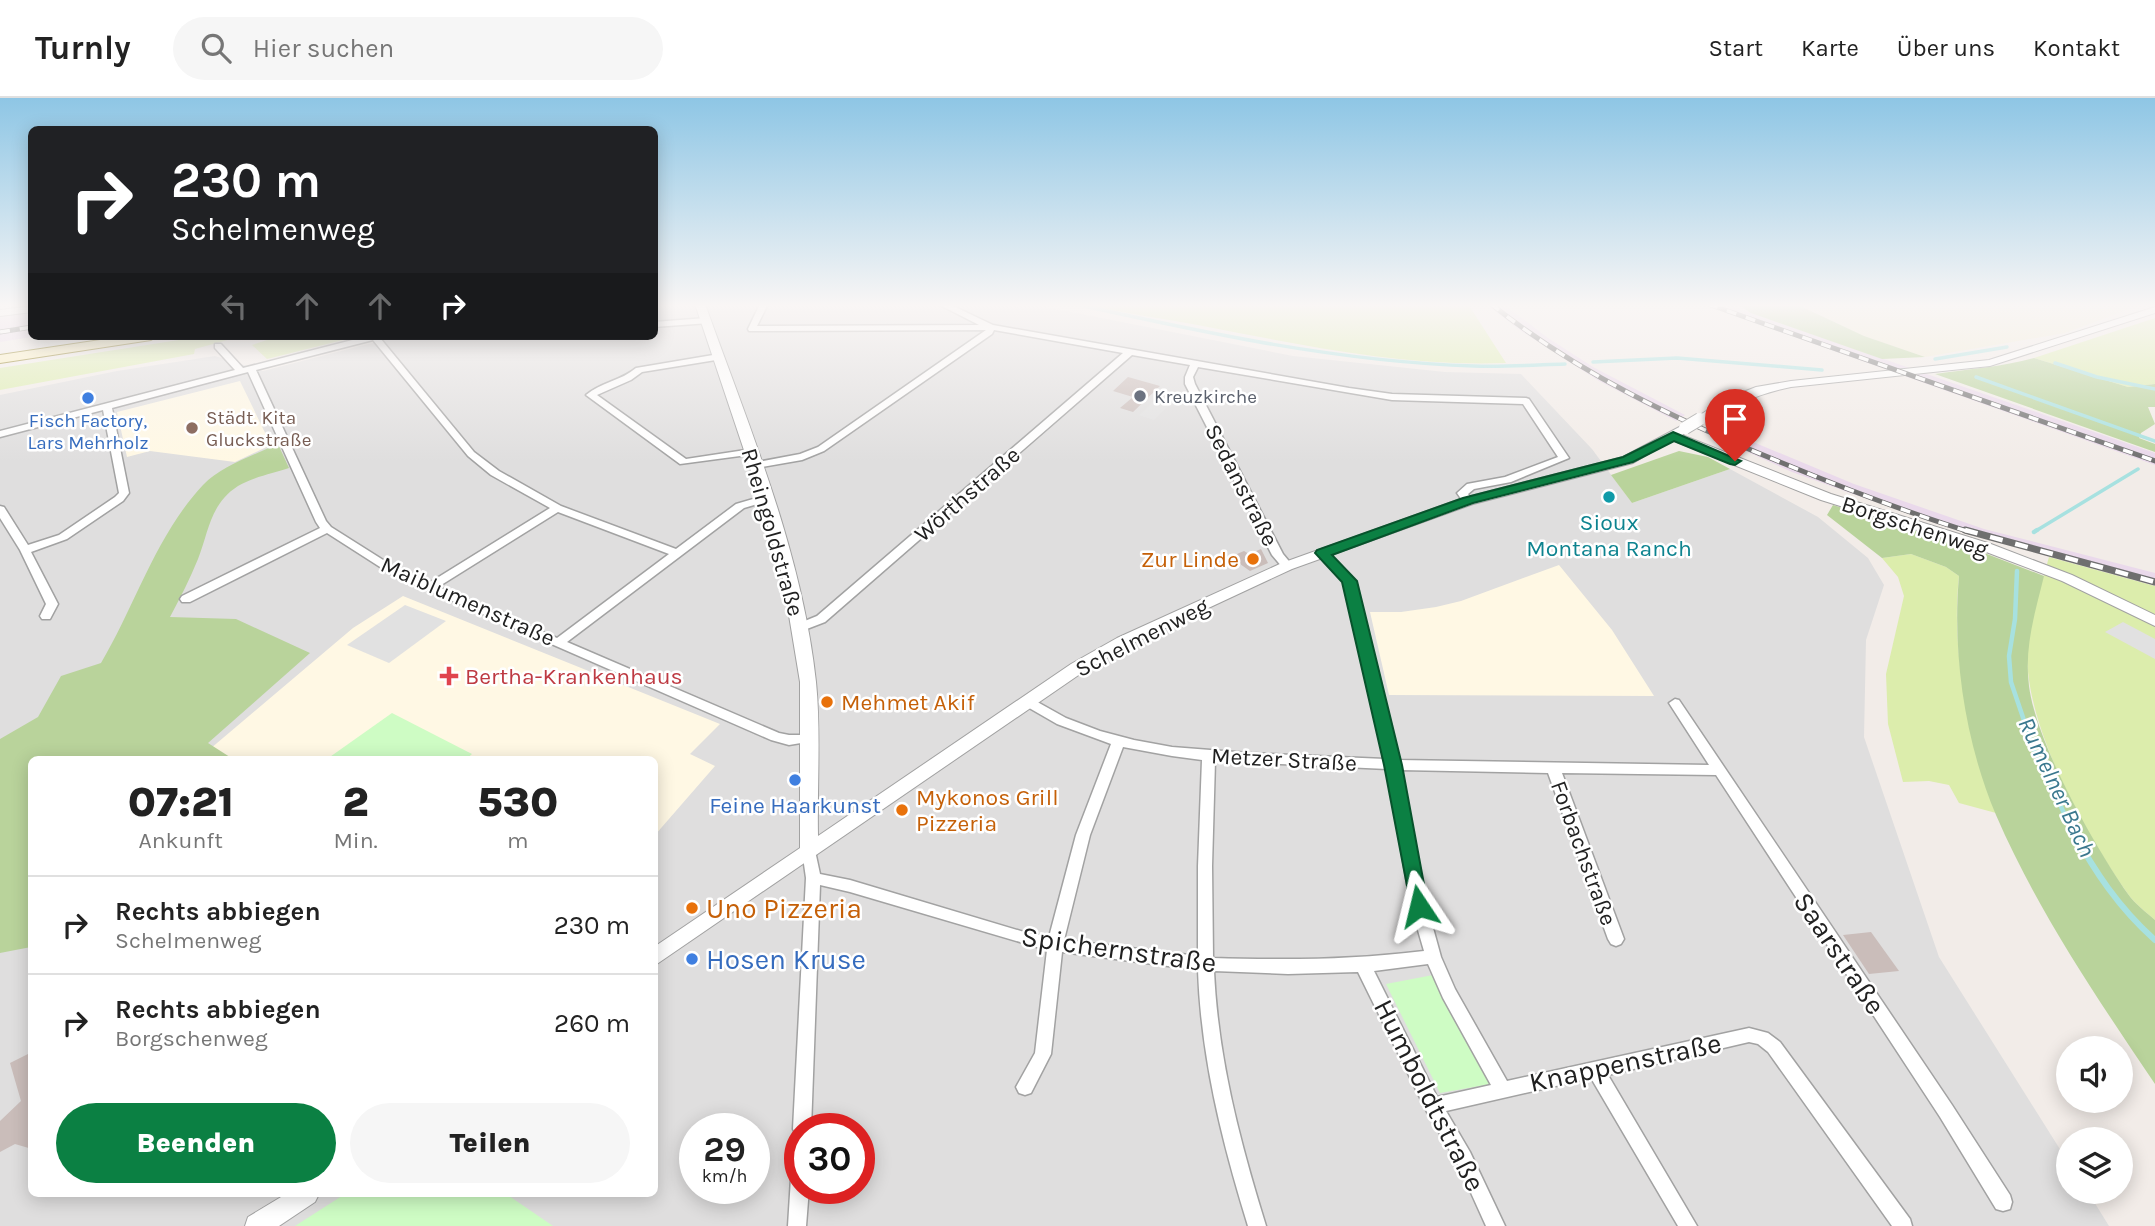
<!DOCTYPE html>
<html lang="de">
<meta charset="utf-8">
<style>
body{margin:0;font-family:Karla,sans-serif;background:#f6f6f6;color:#222;height:100vh;display:flex;flex-direction:column;font-size:26px;white-space:nowrap}
*{box-sizing:border-box;margin:0}
p{font-size:23px;color:#767676}
.icon{flex:none;width:38px;height:38px;fill:none;stroke:currentColor;stroke-width:2;stroke-linecap:round;stroke-linejoin:round}
.map{position:relative;flex:1;overflow:hidden}
.panel{position:absolute;left:28px;top:658px;width:630px;height:441px;display:flex;flex-direction:column;background:#fff;border-radius:10px;box-shadow:0 4px 18px #0003}
.panel>*{flex:none}
.banner{position:absolute;left:28px;top:28px;width:630px;height:214px;border-radius:10px;box-shadow:0 4px 18px #0003;background:#202124;color:#fff;overflow:hidden}
.buttons{position:absolute;left:2056px;top:938px;display:grid;gap:14px}
.buttons a{display:grid;place-items:center;width:77px;height:77px;border-radius:50%;background:#fff;box-shadow:0 4px 18px #0003;font-size:35px}
.speed{position:absolute;left:679px;top:1015px;display:flex;gap:14px;font-size:35px;font-weight:700;text-align:center}
.speed>*{display:grid;place-content:center;width:91px;height:91px;border-radius:50%;background:#fff;box-shadow:0 4px 18px #0003;line-height:1}
.speed small{font-size:18px;font-weight:400}
.speed .limit{border:10px solid #d22;background:#fff;color:#111}
.pin{position:absolute;display:grid;place-items:center;width:60px;height:60px;color:#fff;margin:-72px -30px;border-radius:50% 50% 50% 0;rotate:-45deg;box-shadow:0 0 7px #0007}
.pin .icon{rotate:45deg}
.me{position:absolute;width:77px;margin:-38px;rotate:350deg;stroke-linejoin:round;filter:drop-shadow(0 0 5px #0008)}
.turn{display:flex;align-items:center;gap:24px;height:147px;padding:0 28px;font-size:32px}
.turn .icon{width:91px;height:91px;stroke-width:2.5}
.turn b{display:block;font-size:49px;line-height:60px}
.lanes{display:flex;align-items:center;height:66px;padding:0 28px;background:#0003;justify-content:center;gap:35px;direction:ltr}
.lanes .off{opacity:.35}
.eta{display:flex;justify-content:space-evenly;align-items:center;height:119px;text-align:center}
.eta b{font-size:42px;font-weight:800;line-height:49px}
.button{display:flex;gap:14px;margin-top:auto;padding:14px 28px}
.button a{flex:1;height:80px;border-radius:42px;background:#0b8043;color:#fff;font-size:28px;font-weight:800;line-height:80px;text-align:center}
.button a+a{background:#f6f6f6;color:#222}
ul{padding:0;list-style:none}
li{display:flex;align-items:center;gap:21px;height:98px;padding:0 28px;border-top:2px solid #e0e0e0}
li div{flex:1}
li b{display:block;font-size:26px}
li em{font-style:normal}
header{display:flex;align-items:center;gap:42px;box-sizing:border-box;height:98px;padding:0 35px;background:#fff;border-bottom:2px solid #e0e0e0}
header strong{font-size:33px}
nav{display:flex;gap:38px;margin-inline-start:auto;font-size:24px}
.search{width:490px;height:63px;background:#f6f6f6;display:flex;align-items:center;gap:18px;box-sizing:border-box;padding:0 24px;border-radius:38px;color:#767676;font-size:26px}
.map>svg:first-child{display:block}
.residential{fill:#dfdede;fill-rule:evenodd}
.industrial{fill:#ead9eb}
.education{fill:#fff8e4}
.farmland{fill:#f1ecd3}
.grass{fill:#dcedac}
.forest{fill:#b9d39b}
.park{fill:#cefcc4}
.parking{fill:#e1e1e1}
.lines{fill:none;stroke-linecap:round;stroke-linejoin:round}
.stream-far2{stroke:#a7e1e0;stroke-width:3.5}
.stream-far1{stroke:#a7e1e0;stroke-width:4.5}
.stream{stroke:#a7e1e0;stroke-width:6}
.building{fill:#cabdba}
.minor-casing{stroke:#a2a2a2;stroke-width:3}
.tertiary-casing{stroke:#a2a2a2;stroke-width:2}
.secondary-casing{stroke:#816f00;stroke-width:2}
.minor{fill:#fff;fill-rule:evenodd}
.tertiary{fill:#fff;fill-rule:evenodd}
.secondary{fill:#fcf0bb;fill-rule:evenodd}
.rail-far1-casing{stroke:#6f6f6f;stroke-width:5}
.rail-casing{stroke:#6f6f6f;stroke-width:7}
.rail-far1{stroke:#fff;stroke-width:3.5;stroke-dasharray:10;stroke-linecap:butt}
.rail{stroke:#fff;stroke-width:4.5;stroke-dasharray:13;stroke-linecap:butt}
.tertiary-bridge-casing{stroke:#a2a2a2;stroke-width:14;stroke-linecap:butt}
.tertiary-bridge{stroke:#fff;stroke-width:12}
.route{fill:#0b8043;stroke:#07532c;stroke-width:2}
.worship-dot{fill:#6b7280;stroke:#fff;stroke-width:2.5}
.shop-dot{fill:#3f7fe0;stroke:#fff;stroke-width:2.5}
.education-dot{fill:#8d6e63;stroke:#fff;stroke-width:2.5}
.culture-dot{fill:#0f9aa8;stroke:#fff;stroke-width:2.5}
.food-dot{fill:#e8710a;stroke:#fff;stroke-width:2.5}
.health-dot{fill:#e0444e;stroke:#fff;stroke-width:2.5}
.labels{text-anchor:middle;stroke-width:5;stroke-linejoin:round;paint-order:stroke}
.far-worship-label{font-size:19px;fill:#5b616d;stroke:#fff;text-anchor:start}
.far-education-label{font-size:19px;fill:#785e54;stroke:#fff;text-anchor:start}
.far-shop-label{font-size:19px;fill:#366cbe;stroke:#fff}
.street-label{font-size:23px;fill:#212121;stroke:#fff}
.culture-label{font-size:23px;fill:#0d838f;stroke:#fff}
.food-label{font-size:23px;fill:#c56008;stroke:#fff;text-anchor:start}
.health-label{font-size:23px;fill:#be3a42;stroke:#fff;text-anchor:start}
.shop-label{font-size:23px;fill:#366cbe;stroke:#fff}
.water-label{font-size:24px;font-style:italic;fill:#3a788e;stroke:#fff}
.near-food-label{font-size:28px;fill:#c56008;stroke:#fff;text-anchor:start}
.near-street-label{font-size:28px;fill:#212121;stroke:#fff}
.near-shop-label{font-size:28px;fill:#366cbe;stroke:#fff;text-anchor:start}
</style>
<header>
<strong>Turnly</strong>
<div class="search"><svg class="icon" aria-label="search" viewBox="0 0 24 24"><circle cx="10" cy="10" r="6"/><path d="M15 15l6 6"/></svg>Hier suchen</div>
<nav><a>Start</a><a>Karte</a><a>Über uns</a><a>Kontakt</a></nav>
</header>
<div class="map">
<svg width="2155" height="1128" viewBox="0 0 2155 1128">
<rect width="100%" height="100%" fill="#f2ece8"/>
<path class="residential" d="M655,206H1031L1293,258L1445,274L1521,276L1592,351L1632,405L1730,371L1818,419L1868,460L1884,487L1866,542L1864,639L1939,859L2068,1064V1094H2088L2109,1128H0V297L117,273L215,258L263,273L400,238H654ZM32,662H654V1096H32ZM695,1031H754V1090H695ZM800,1031H859V1090H800Z"/>
<g class="industrial">
<polygon points="1486,206 1503,206 1548,240 1593,269 1685,317 1676,323 1599,283 1518,231"/>
<polygon points="1702,206 1724,206 1751,215 2074,327 2155,355 2155,367"/>
<polygon points="31,214 32,238 38,238 0,244 0,218"/>
<polygon points="1710,326 1854,386 1984,431 2155,475 2155,488 1931,423 1853,396 1792,374 1699,332"/>
</g>
<g class="education">
<polygon points="240,283 271,347 235,364 150,353 127,359 117,314"/>
<polygon points="1559,467 1612,532 1654,598 1389,597 1370,514 1401,514 1436,509 1461,503"/>
<polygon points="403,498 720,626 690,656 715,668 655,737 654,662 197,662 353,530"/>
</g>
<polygon class="farmland" points="1796,206 2143,206 2065,235 1925,259 1864,238"/>
<g class="grass">
<path d="M1081,206H1468L1506,265C1406,269 1306,248 1208,229C1166,221 1123,215 1081,206Z"/>
<polygon points="2155,220 2155,286 2128,289 2034,260"/>
<polygon points="204,238 242,238 195,251 194,256 0,292 0,270"/>
<polygon points="279,238 359,238 267,261 252,247"/>
<path d="M1911,456L1946,469L1959,478C1950,561 1971,637 1996,715L1959,705L1949,687L1929,683L1903,684L1888,626L1886,576L1904,498L1898,479L1882,460Z"/>
<path d="M2049,459L2155,488V822C2146,814 2135,806 2128,796C2084,734 2019,619 2028,542C2031,514 2042,486 2049,459Z"/>
</g>
<g class="forest">
<polygon points="1737,206 1796,206 1864,238 1925,259 1882,261 1751,215"/>
<path d="M2034,260L2128,289L2155,286V309H2148L2155,326L2141,335L2139,340L2155,346V354L1935,276C1968,271 2002,269 2034,260Z"/>
<path d="M278,346L289,370C274,375 253,379 238,388C210,406 209,433 198,461C190,481 180,500 170,519L236,521L310,555L208,645L233,661L32,662L31,849L0,855V641L38,619L61,578L101,565C135,508 156,437 203,387C221,368 254,357 278,346Z"/>
<polygon points="1679,353 1708,359 1730,371 1632,405 1611,377"/>
<path d="M1833,407L1974,451L2044,478C2035,515 2024,549 2029,588C2036,645 2095,749 2128,796C2135,806 2146,814 2155,822V986C2097,900 2037,812 1996,717C1965,644 1952,556 1959,478L1946,469L1911,456L1882,460L1827,417Z"/>
</g>
<g class="park">
<polygon points="392,615 472,656 465,662 327,661"/>
<polygon points="1433,877 1491,986 1440,995 1386,886"/>
<polygon points="345,1096 506,1096 553,1128 295,1128"/>
</g>
<g class="parking">
<polygon points="1160,297 1186,298 1190,307 1167,309 1154,322 1139,317"/>
<polygon points="405,507 446,523 389,565 347,547"/>
<polygon points="2123,524 2155,541 2155,561 2105,534"/>
</g>
<g class="lines">
<g class="stream-far2">
<path d="M1075,206C1206,235 1340,264 1474,268C1505,269 1535,267 1565,266"/>
<polyline points="1935,261 2007,249"/>
<polyline points="1593,264 1677,260 1822,272"/>
<polyline points="2055,265 2097,279 2155,291"/>
<polyline points="1976,279 2155,343"/>
<polyline points="2034,434 2138,371"/>
</g>
<g class="stream-far1">
<polyline points="2034,434 2037,432"/>
<polyline points="2017,473 2015,521 2009,558 2011,584 2034,652 2073,734"/>
</g>
<path class="stream" d="M2072,732C2095,774 2119,810 2155,842"/>
</g>
<g class="building">
<polygon points="1128,279 1160,288 1133,314 1120,310 1133,299 1113,293"/>
<polygon points="1261,451 1268,465 1250,473 1230,459 1244,453 1249,456"/>
<polygon points="1871,834 1899,873 1869,876 1843,837"/>
<polygon points="32,954 32,1051 15,1046 0,1054 0,1023 21,1003 10,965"/>
</g>
<g class="lines">
<g class="minor-casing">
<g id="minor">
<polygon points="760,206 768,206 757,228 979,227 938,206 949,206 993,227 1349,290 1392,296 1526,300 1529,301 1569,360 1511,384 1474,391 1468,396 1473,403 1468,406 1464,405 1457,395 1467,386 1505,379 1558,359 1523,306 1392,302 1198,269 1193,279 1195,286 1283,456 1293,468 1287,471 1283,470 1272,457 1185,286 1185,279 1190,267 1132,257 825,524 799,534 793,530 795,527 817,518 1123,255 994,232 992,236 824,353 802,362 756,370 752,369 752,365 800,356 818,349 986,232 749,233 748,231"/>
<polygon points="706,220 710,223 709,225 654,229 654,224"/>
<path d="M368,238H382L380,240L474,354L499,373L561,408L676,451L736,406L767,397L771,398V402L744,410L567,544L779,635L789,637H813L815,640L813,643L789,647L771,642L391,476L327,435L190,504H182L180,501L182,498L320,430L316,424L248,274L112,310L129,395L123,403L67,441L31,454L58,506L50,521H42L40,518L46,506L20,452L0,420V408L4,409L28,447L59,437L115,399L119,395L103,312L0,339V333L235,272L215,250V246H221L243,270ZM373,242L468,358L491,377L550,410L429,485L399,472L331,429L326,423L256,272ZM558,414L669,456L557,540L438,489Z"/>
<path d="M719,256L722,257V261L642,274L631,282L597,297L686,361L752,351L755,352V356L680,366L586,297C601,284 621,283 636,270Z"/>
<path d="M1322,452L1326,453L1355,483L1398,662L1709,667L1669,605L1675,601L1679,602L1952,1007L2010,1097L2012,1104L2010,1111L2003,1113L1996,1111L1940,1019L1716,677L1562,675L1624,841L1621,846L1616,848L1611,846L1608,841L1548,675L1401,672L1427,808L1441,859L1455,891L1507,983L1749,930L1768,935L1780,944L1910,1121L1912,1128H1892L1768,954L1758,946L1749,944L1608,977L1697,1128H1678L1591,980L1446,1013L1470,1054L1505,1128H1486L1458,1066L1427,1014L1358,874L1288,876L1214,873C1218,961 1240,1044 1266,1128H1248C1222,1044 1201,960 1198,872L1062,854L1051,956L1031,995L1025,997L1019,995L1016,989L1035,955L1047,852L850,794L820,787L811,1031H800V1039L796,1037L793,1031L806,780L802,752L804,748L809,746L814,748L820,776L850,782L1024,834L1049,839L1076,737L1111,646L1057,626L1024,607L1022,604L1024,601H1032L1066,620L1100,633L1134,642L1172,649L1249,655L1385,661L1344,484L1317,455ZM1123,649L1172,658L1202,662L1198,768V858L1064,842L1090,737ZM1215,663L1387,671L1411,808L1424,853C1351,862 1286,862 1213,860L1212,768ZM1428,866L1443,900L1491,987L1437,999L1374,873Z"/>
<polygon points="800,1071 800,1090 809,1090 806,1128 788,1128 791,1080 794,1074"/>
</g>
</g>
<g class="tertiary-casing">
<g id="tertiary">
<path d="M695,206H705C749,329 802,453 816,584C821,633 817,688 818,738L1071,566L1117,540L1282,465L1463,400L1623,359L1685,326L1691,330L1682,337L1831,396L1991,446L2072,477L2155,517V528L2062,483L1981,452L1821,402L1672,342L1633,365L1473,406L1292,471L1127,548L1083,574L654,868V849L800,750V584L783,481L760,400Z"/>
<polygon points="32,208 32,214 0,218 0,212"/>
<path d="M2155,209V215L1990,268L1791,289C1758,296 1733,307 1704,324L1700,325L1694,321L1723,302L1756,289L1791,283L1989,262Z"/>
<polygon points="286,1096 319,1096 315,1104 279,1128 245,1128 248,1119"/>
</g>
</g>
<g class="secondary-casing">
<polygon id="secondary" points="127,238 157,238 151,242 0,265 0,257"/>
</g>
<use href="#minor" class="minor"/>
<use href="#tertiary" class="tertiary"/>
<use href="#secondary" class="secondary"/>
<g class="rail-far1-casing">
<g id="rail-far1">
<path d="M1491,206C1579,276 1677,322 1780,364C1843,390 1906,414 1970,434"/>
<polyline points="1708,206 2155,363"/>
<polyline points="0,234 32,229"/>
</g>
</g>
<g class="rail-casing">
<polyline id="rail" points="1965,432 2155,484"/>
</g>
<use href="#rail-far1" class="rail-far1"/>
<use href="#rail" class="rail"/>
<g class="tertiary-bridge-casing">
<polyline id="tertiary-bridge" points="1685,330 1700,321"/>
</g>
<use href="#tertiary-bridge" class="tertiary-bridge"/>
</g>
<linearGradient id="sky" x2="0" y2="1"><stop stop-color="#8ec6e5"/><stop offset="0.57" stop-color="#f9f6f5"/><stop offset="1" stop-color="#f9f6f5" stop-opacity="0"/></linearGradient>
<rect width="2155" height="364" fill="url(#sky)"/>
<polygon class="route" points="1673,334 1741,363 1735,367 1730,366 1674,343 1633,364 1473,405 1332,457 1357,483 1402,667 1428,808 1425,814 1419,816 1412,814 1384,667 1342,484 1315,455 1317,452 1463,400 1623,359"/>
<circle class="worship-dot" cx="1140" cy="298" r="7"/>
<g class="shop-dot">
<circle cx="88" cy="300" r="7"/>
<circle cx="795" cy="682" r="7"/>
<circle cx="692" cy="861" r="7"/>
</g>
<circle class="education-dot" cx="192" cy="330" r="7"/>
<circle class="culture-dot" cx="1609" cy="399" r="7"/>
<g class="food-dot">
<circle cx="1253" cy="461" r="7"/>
<circle cx="827" cy="604" r="7"/>
<circle cx="902" cy="712" r="7"/>
<circle cx="692" cy="810" r="7"/>
</g>
<path class="health-dot" d="M445.5 567.5h7v7h7v7h-7v7h-7v-7h-7v-7h7z"/>
<g class="labels">
<g class="far-worship-label">
<text x="1154" y="305">Kreuzkirche</text>
</g>
<g class="far-education-label">
<text x="206" y="326">Städt. Kita<tspan x="206" dy="22">Gluckstraße</tspan></text>
</g>
<g class="far-shop-label">
<text x="88" y="329">Fisch Factory,<tspan x="88" dy="22">Lars Mehrholz</tspan></text>
</g>
<g class="street-label">
<text transform="translate(1242 387) rotate(63)" y="8">Sedanstraße</text>
<text transform="translate(967 396) rotate(-41)" y="8">Wörthstraße</text>
<text transform="translate(1915 428) rotate(18)" y="8">Borgschenweg</text>
<text transform="translate(773 434) rotate(74)" y="8">Rheingoldstraße</text>
<text transform="translate(468 503) rotate(24)" y="8">Maiblumenstraße</text>
<text transform="translate(1142 539) rotate(-27)" y="8">Schelmenweg</text>
<text transform="translate(1284 661) rotate(3)" y="8">Metzer Straße</text>
<text transform="translate(1584 755) rotate(70)" y="8">Forbachstraße</text>
</g>
<g class="culture-label">
<text x="1609" y="432">Sioux<tspan x="1609" dy="26">Montana Ranch</tspan></text>
</g>
<g class="food-label">
<text x="1239" y="469" text-anchor="end">Zur Linde</text>
<text x="841" y="612">Mehmet Akif</text>
<text x="916" y="707">Mykonos Grill<tspan x="916" dy="26">Pizzeria</tspan></text>
</g>
<g class="health-label">
<text x="465" y="586">Bertha-Krankenhaus</text>
</g>
<g class="shop-label">
<text x="795" y="715">Feine Haarkunst</text>
</g>
<g class="water-label">
<text transform="translate(2057 689) rotate(65)" y="8">Rumelner Bach</text>
</g>
<g class="near-food-label">
<text x="706" y="820">Uno Pizzeria</text>
</g>
<g class="near-street-label">
<text transform="translate(1119 851) rotate(8)" y="10">Spichernstraße</text>
<text transform="translate(1840 855) rotate(56)" y="10">Saarstraße</text>
<text transform="translate(1625 964) rotate(-12)" y="10">Knappenstraße</text>
<text transform="translate(1430 997) rotate(63)" y="10">Humboldtstraße</text>
</g>
<g class="near-shop-label">
<text x="706" y="871">Hosen Kruse</text>
</g>
</g>
</svg>
<div class="buttons">
<a><svg class="icon" aria-label="sound" viewBox="0 0 24 24"><path d="M4 9h4l5-4v14l-5-4H4zM17 9q2 3 0 6"/></svg></a>
<a><svg class="icon" aria-label="layers" viewBox="0 0 24 24"><path d="M12 4l9 5-9 5-9-5zM3 14l9 5 9-5"/></svg></a>
</div>
<div class="speed"><div>29<small>km/h</small></div><div class="limit">30</div></div>
<div class="pin" style="left:1735px;top:363px;background:#d93025"><svg class="icon" aria-label="arrive" viewBox="0 0 24 24"><path d="M6 21V4h12l-3 4 3 4H6"/></svg></div>
<svg class="me" style="left:1419px;top:808px" viewBox="-20 -20 40 40"><path d="M0-17L14 15 0 8-14 15z" fill="#0b8043" stroke="#fff" stroke-width="4"/></svg>
<div class="banner">
<div class="turn"><svg class="icon" aria-label="right" viewBox="0 0 24 24"><path d="M7 20v-9h11M14 6l5 5-5 5"/></svg><div><b>230 m</b>Schelmenweg</div></div>
<div class="lanes"><svg class="icon off" aria-label="left" viewBox="0 0 24 24"><path d="M17 20v-9H6M10 6l-5 5 5 5"/></svg><svg class="icon off" aria-label="ahead" viewBox="0 0 24 24"><path d="M12 20V5M6 11l6-6 6 6"/></svg><svg class="icon off" aria-label="ahead" viewBox="0 0 24 24"><path d="M12 20V5M6 11l6-6 6 6"/></svg><svg class="icon" aria-label="right" viewBox="0 0 24 24"><path d="M7 20v-9h11M14 6l5 5-5 5"/></svg></div>
</div>
<section class="panel">
<div class="eta">
<div><b>07:21</b><p>Ankunft</p></div>
<div><b>2</b><p>Min.</p></div>
<div><b>530</b><p>m</p></div>
</div>
<ul>
<li><svg class="icon" aria-label="right" viewBox="0 0 24 24"><path d="M7 20v-9h11M14 6l5 5-5 5"/></svg><div><b>Rechts abbiegen</b><p>Schelmenweg</p></div><em>230 m</em></li>
<li><svg class="icon" aria-label="right" viewBox="0 0 24 24"><path d="M7 20v-9h11M14 6l5 5-5 5"/></svg><div><b>Rechts abbiegen</b><p>Borgschenweg</p></div><em>260 m</em></li>
</ul>
<div class="button"><a>Beenden</a><a>Teilen</a></div>
</section>
</div>
